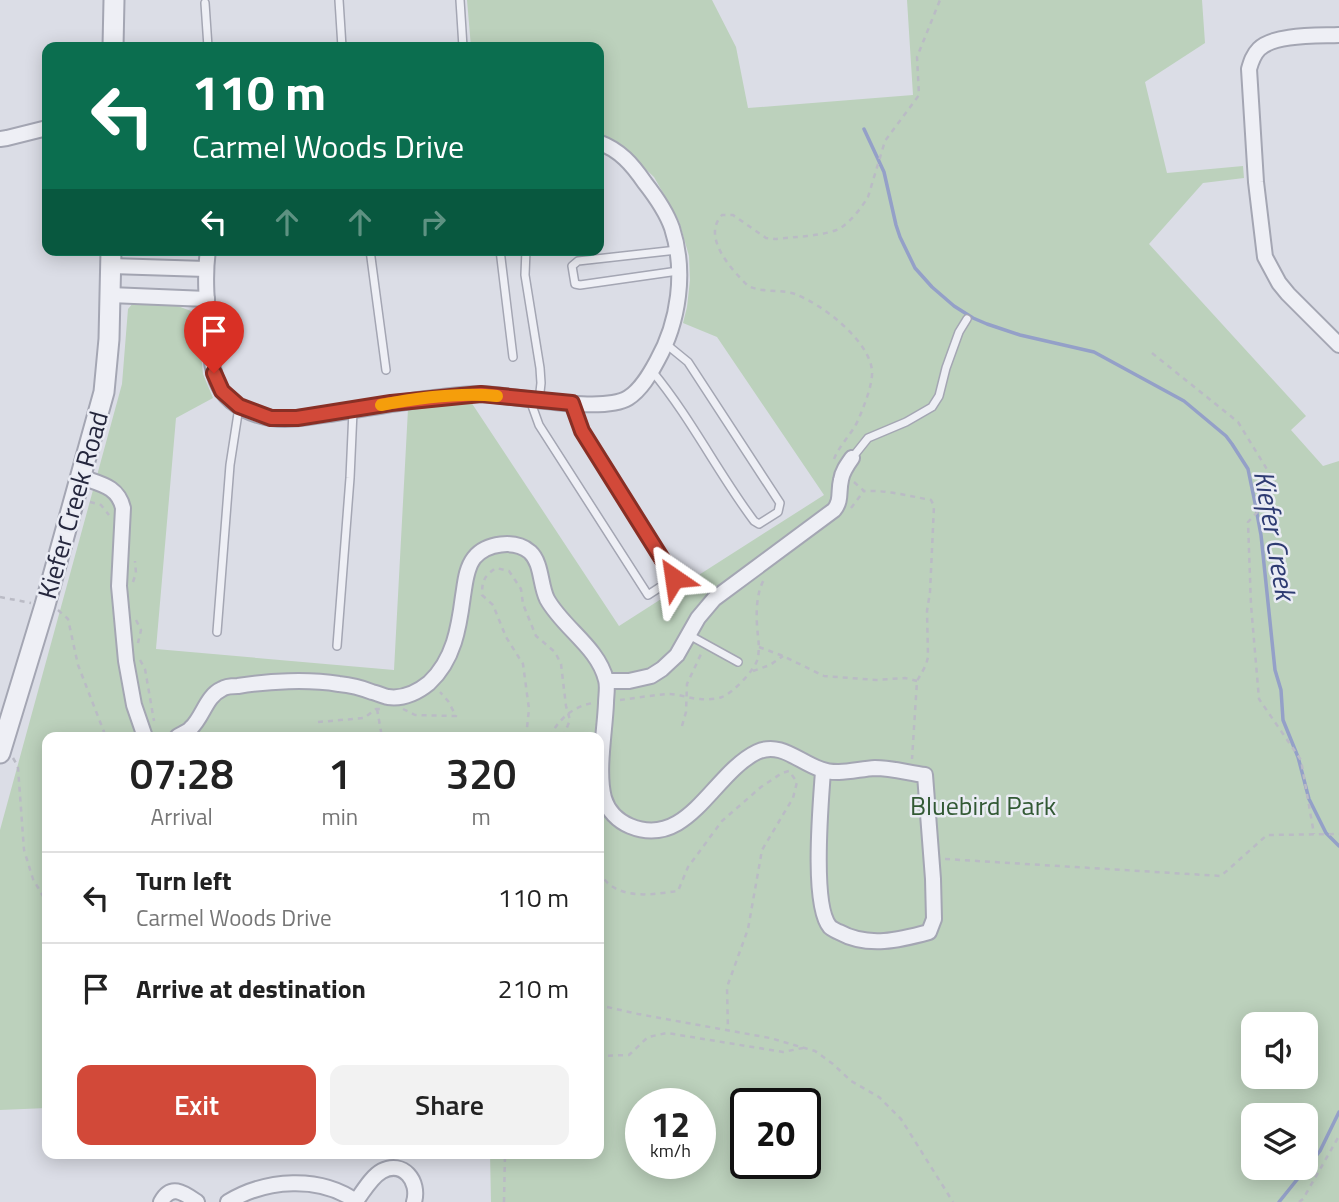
<!DOCTYPE html>
<style>
body{margin:0;font-family:"Titillium Web",sans-serif;background:#f2f2f2;color:#222;height:100vh;display:flex;flex-direction:column;font-size:26px;white-space:nowrap}
*{box-sizing:border-box;margin:0}
p{font-size:23px;color:#767676}
.icon{flex:none;width:38px;height:38px;fill:none;stroke:currentColor;stroke-width:2;stroke-linecap:round;stroke-linejoin:round}
.map{position:relative;flex:1;overflow:hidden}
.panel{position:absolute;left:42px;top:732px;width:562px;height:427px;display:flex;flex-direction:column;background:#fff;border-radius:14px;box-shadow:0 4px 18px #0003}
.panel>*{flex:none}
.guide{position:absolute;left:42px;top:42px;width:562px;height:214px;border-radius:14px;box-shadow:0 4px 18px #0003;background:#0b6e4f;color:#fff;overflow:hidden}
.controls{position:absolute;left:1241px;top:1012px;display:grid;gap:14px}
.controls a{display:grid;place-items:center;width:77px;height:77px;border-radius:14px;background:#fff;box-shadow:0 4px 18px #0003;font-size:35px}
.speed{position:absolute;left:625px;top:1088px;display:flex;gap:14px;font-size:35px;font-weight:700;text-align:center}
.speed>*{display:grid;place-content:center;width:91px;height:91px;border-radius:50%;background:#fff;box-shadow:0 4px 18px #0003;line-height:1}
.speed small{font-size:18px;font-weight:400}
.speed .limit{border:4px solid #111;border-radius:10px;background:#fff;color:#111}
.pin{position:absolute;display:grid;place-items:center;width:60px;height:60px;color:#fff;margin:-72px -30px;border-radius:50% 50% 50% 0;rotate:-45deg;box-shadow:0 0 7px #0007}
.pin .icon{rotate:45deg}
.me{position:absolute;width:77px;margin:-38px;rotate:328deg;stroke-linejoin:round;filter:drop-shadow(0 0 5px #0008)}
.turn{display:flex;align-items:center;gap:24px;height:147px;padding:0 35px;font-size:32px}
.turn .icon{width:91px;height:91px;stroke-width:2.5}
.turn b{display:block;font-size:49px;line-height:60px}
.lanes{display:flex;align-items:center;height:66px;padding:0 35px;background:#0003;justify-content:center;gap:35px;direction:ltr}
.lanes .off{opacity:.35}
.eta{display:flex;justify-content:space-evenly;align-items:center;height:119px;text-align:center}
.eta b{font-size:42px;font-weight:600;line-height:49px}
.button{display:flex;gap:14px;margin-top:auto;padding:14px 35px}
.button a{flex:1;height:80px;border-radius:14px;background:#d24939;color:#fff;font-size:28px;font-weight:600;line-height:80px;text-align:center}
.button a+a{background:#f2f2f2;color:#222}
ul{padding:0;list-style:none}
li{display:flex;align-items:center;gap:21px;height:91px;padding:0 35px;border-top:2px solid #e0e0e0}
li div{flex:1}
li b{display:block;font-size:26px}
li em{font-style:normal}
.map>svg:first-child{display:block}
.green{fill:#bcd1bc;fill-rule:evenodd}
.lines{fill:none;stroke-linecap:round;stroke-linejoin:round}
.stream{stroke:#94a0c8;stroke-width:3.5}
.service-casing{stroke:#a4a6b3;stroke-width:10}
.minor-casing{stroke:#a4a6b3;stroke-width:18}
.tertiary-casing{stroke:#a4a6b3;stroke-width:23}
.path{stroke:#babbc5;stroke-width:2.5;stroke-dasharray:5 5;stroke-linecap:butt}
.service{stroke:#eeeff5;stroke-width:7}
.minor{stroke:#eeeff5;stroke-width:14}
.tertiary{stroke:#eeeff5;stroke-width:19}
.route-casing{stroke:#882f25;stroke-width:18}
.route{stroke:#d24939;stroke-width:12}
.slow{stroke:#f59e0b;stroke-width:12}
.labels{text-anchor:middle;stroke-width:5;stroke-linejoin:round;paint-order:stroke}
.street-label{font-size:26px;fill:#25273d;stroke:#eaecf4}
.park-label{font-size:26px;fill:#325934;stroke:#eaecf4}
.water-label{font-size:28px;font-style:italic;fill:#2e3b72;stroke:#eaecf4}
</style>
<div class="map">
<svg width="1339" height="1202" viewBox="0 0 1339 1202">
<rect width="100%" height="100%" fill="#dbdde6"/>
<path class="green" d="M467,0H712L736,47L748,108L913,95L907,0H1202L1205,43L1145,82L1167,173L1243,166L1244,178L1203,183L1149,244L1306,416L1291,430L1323,466L1339,461V1202H491L490,1153H598V737H47V1108L0,1110V830L122,384L128,309L133,303L175,305L191,311L198,323L203,374L213,398L176,418L156,649L394,670L408,409L471,402L619,626L824,495L717,337L683,323L687,307L690,280L689,256L679,221L654,177L622,147L599,134L598,47H471ZM1253,1024H1306V1076H1253ZM640,1104H700V1164H640ZM746,1104H805V1164H746ZM1253,1115H1306V1167H1253Z"/>
<g class="lines">
<g class="stream">
<polyline points="864,129 884,172 896,225 900,237 915,268 932,287 954,306 973,318 987,324 1020,335 1094,352 1184,401 1226,436 1232,444 1248,469 1255,503 1261,535 1275,670 1281,690 1283,720 1298,757 1309,799 1326,833 1339,846"/>
<polyline points="1279,1202 1320,1151 1339,1112"/>
</g>
<g class="service-casing">
<g id="service">
<polyline points="339,0 342,47"/>
<polyline points="460,0 463,47"/>
<polyline points="205,3 208,47"/>
<polyline points="370,250 386,370"/>
<polyline points="500,250 513,357"/>
<polyline points="526,250 525,275 540,368 541,383 539,401"/>
<polyline points="677,250 578,261 572,266 575,284 580,285 678,271"/>
<path d="M652,371C691,418 718,473 754,521L759,524L778,512L780,503L688,362L666,344"/>
<polyline points="530,400 539,425 648,595 674,578 582,431 573,405"/>
<polyline points="852,458 868,438 906,422 932,407 939,396 946,368 959,332 967,319"/>
<polyline points="217,632 230,465 239,407"/>
<polyline points="689,635 738,662"/>
<polyline points="337,646 350,478 353,411"/>
</g>
</g>
<g class="minor-casing">
<g id="minor">
<path d="M1339,35C1318,36 1274,34 1259,49C1253,55 1251,62 1249,69L1256,182L1265,257L1279,283L1288,294L1339,345"/>
<polyline points="0,139 7,138 47,128"/>
<path d="M208,250C204,278 207,306 210,334C211,353 211,375 222,391C232,406 254,416 272,418C291,421 311,416 330,414C364,409 399,402 434,398C449,396 466,394 481,394C514,395 602,414 628,398C641,390 650,374 657,361C679,322 686,271 672,228C666,211 656,197 645,183C632,164 620,150 598,142"/>
<polyline points="111,266 206,269"/>
<polyline points="110,295 207,299"/>
<path d="M81,477C100,484 118,486 123,508L119,586L126,661L134,705L145,737"/>
<path d="M607,681H629L651,676L662,669L677,655L698,618L714,599L834,510C842,500 838,492 841,480C842,472 847,465 852,458"/>
<path d="M177,737C181,734 188,732 191,728C203,717 206,696 222,689C226,686 234,686 238,686C269,681 308,679 339,684C350,685 362,688 372,692C377,693 383,696 388,697C403,699 418,692 429,683C454,660 459,627 463,596C465,584 466,568 474,558C486,543 515,539 530,552C542,563 540,585 547,599C563,628 598,647 606,680C608,687 606,696 606,703C605,730 597,772 604,798C608,811 618,821 630,826C688,850 713,773 757,752C780,741 799,762 820,769C837,776 857,769 875,768C892,768 909,773 925,775L933,879L934,919L929,932C900,940 868,948 839,932C838,932 831,928 830,927C811,905 821,801 823,771"/>
<path d="M356,1201C363,1192 371,1177 382,1171C403,1160 420,1181 414,1202"/>
<path d="M161,1202C171,1183 184,1193 197,1202"/>
<path d="M228,1202C266,1179 320,1175 357,1202"/>
</g>
</g>
<g class="tertiary-casing">
<g id="tertiary">
<polyline points="113,47 114,0"/>
<polyline points="0,753 45,605 104,392 109,339 111,250"/>
</g>
</g>
<g class="path">
<polyline points="1152,353 1238,422 1279,489 1248,522 1251,605 1259,699 1301,760 1314,834"/>
<path d="M834,459C840,444 853,433 859,418C864,406 873,384 872,371C870,341 822,304 795,294C780,289 763,293 748,286C732,270 701,237 722,215H733L766,238L775,239C791,237 830,236 842,227C852,220 862,207 868,197L885,141L919,95L917,57L940,0"/>
<path d="M854,482L864,491C887,490 909,496 931,500L934,506L930,592L927,611L928,657L926,665L917,681L912,759"/>
<polyline points="90,502 101,505 109,515"/>
<polyline points="851,508 864,491"/>
<polyline points="133,582 136,573 135,561"/>
<polyline points="0,597 31,603"/>
<polyline points="58,610 68,619 78,665 106,737"/>
<polyline points="136,620 141,630 138,643"/>
<polyline points="759,647 783,656 824,676 876,680 905,678 917,681"/>
<polyline points="140,660 145,669 154,721"/>
<polyline points="753,671 770,665 783,656"/>
<path d="M620,700C636,698 653,695 669,694C680,694 690,699 700,699C706,700 717,699 722,697C734,692 755,670 758,658C759,650 759,644 758,636C756,619 755,593 765,578"/>
<polyline points="377,709 382,737"/>
<polyline points="403,709 415,715 456,716 448,701 440,692"/>
<polyline points="318,722 364,718 376,709 382,709"/>
<polyline points="682,726 686,712 687,684 701,654"/>
<path d="M526,737L529,709L523,664L506,637L493,605L482,595C482,581 484,576 496,568L509,571L521,589L523,604L536,636L555,652L561,664L566,706L570,720L563,737"/>
<path d="M550,737C558,719 574,706 593,703"/>
<polyline points="13,758 16,763 18,768 24,850 33,879 47,903"/>
<polyline points="945,859 1221,876 1267,835 1339,834"/>
<path d="M598,872C602,876 606,882 610,885C629,899 656,894 678,891L688,867L722,821L761,787L782,773L789,771L797,782L793,798L762,850L748,929L727,987L728,1031"/>
<polyline points="598,1003 607,1007 638,1014 770,1038 815,1051 833,1064 851,1081 879,1097 901,1119 953,1202"/>
<polyline points="598,1056 629,1055 648,1037 667,1033 783,1052 803,1048"/>
<polyline points="374,1153 375,1161"/>
<polyline points="504,1202 505,1153"/>
<polyline points="1299,1202 1303,1199 1339,1136"/>
</g>
<use href="#service" class="service"/>
<use href="#minor" class="minor"/>
<use href="#tertiary" class="tertiary"/>
</g>
<g class="lines">
<g class="route-casing">
<polyline id="route" points="214,373 222,391 239,406 271,418 297,418 391,403 481,394 572,403 582,431 674,578"/>
</g>
<use href="#route" class="route"/>
<path class="slow" d="M381,405C417,398 461,392 497,396"/>
</g>
<g class="labels">
<g class="street-label">
<text transform="translate(73 505) rotate(-74)" y="9">Kiefer Creek Road</text>
</g>
<g class="park-label">
<text x="983" y="815">Bluebird Park</text>
</g>
<g class="water-label">
<text transform="translate(1275 535) rotate(80)" y="10">Kiefer Creek</text>
</g>
</g>
</svg>
<div class="controls">
<a><svg class="icon" aria-label="sound" viewBox="0 0 24 24"><path d="M4 9h4l5-4v14l-5-4H4zM17 9q2 3 0 6"/></svg></a>
<a><svg class="icon" aria-label="layers" viewBox="0 0 24 24"><path d="M12 4l9 5-9 5-9-5zM3 14l9 5 9-5"/></svg></a>
</div>
<div class="speed"><div>12<small>km/h</small></div><div class="limit">20</div></div>
<div class="pin" style="left:214px;top:373px;background:#d93025"><svg class="icon" aria-label="arrive" viewBox="0 0 24 24"><path d="M6 21V4h12l-3 4 3 4H6"/></svg></div>
<svg class="me" style="left:674px;top:578px" viewBox="-20 -20 40 40"><path d="M0-17L14 15 0 8-14 15z" fill="#d24939" stroke="#fff" stroke-width="4"/></svg>
<div class="guide">
<div class="turn"><svg class="icon" aria-label="left" viewBox="0 0 24 24"><path d="M17 20v-9H6M10 6l-5 5 5 5"/></svg><div><b>110 m</b>Carmel Woods Drive</div></div>
<div class="lanes"><svg class="icon" aria-label="left" viewBox="0 0 24 24"><path d="M17 20v-9H6M10 6l-5 5 5 5"/></svg><svg class="icon off" aria-label="ahead" viewBox="0 0 24 24"><path d="M12 20V5M6 11l6-6 6 6"/></svg><svg class="icon off" aria-label="ahead" viewBox="0 0 24 24"><path d="M12 20V5M6 11l6-6 6 6"/></svg><svg class="icon off" aria-label="right" viewBox="0 0 24 24"><path d="M7 20v-9h11M14 6l5 5-5 5"/></svg></div>
</div>
<section class="panel">
<div class="eta">
<div><b>07:28</b><p>Arrival</p></div>
<div><b>1</b><p>min</p></div>
<div><b>320</b><p>m</p></div>
</div>
<ul>
<li><svg class="icon" aria-label="left" viewBox="0 0 24 24"><path d="M17 20v-9H6M10 6l-5 5 5 5"/></svg><div><b>Turn left</b><p>Carmel Woods Drive</p></div><em>110 m</em></li>
<li><svg class="icon" aria-label="arrive" viewBox="0 0 24 24"><path d="M6 21V4h12l-3 4 3 4H6"/></svg><div><b>Arrive at destination</b></div><em>210 m</em></li>
</ul>
<div class="button"><a>Exit</a><a>Share</a></div>
</section>
</div>
